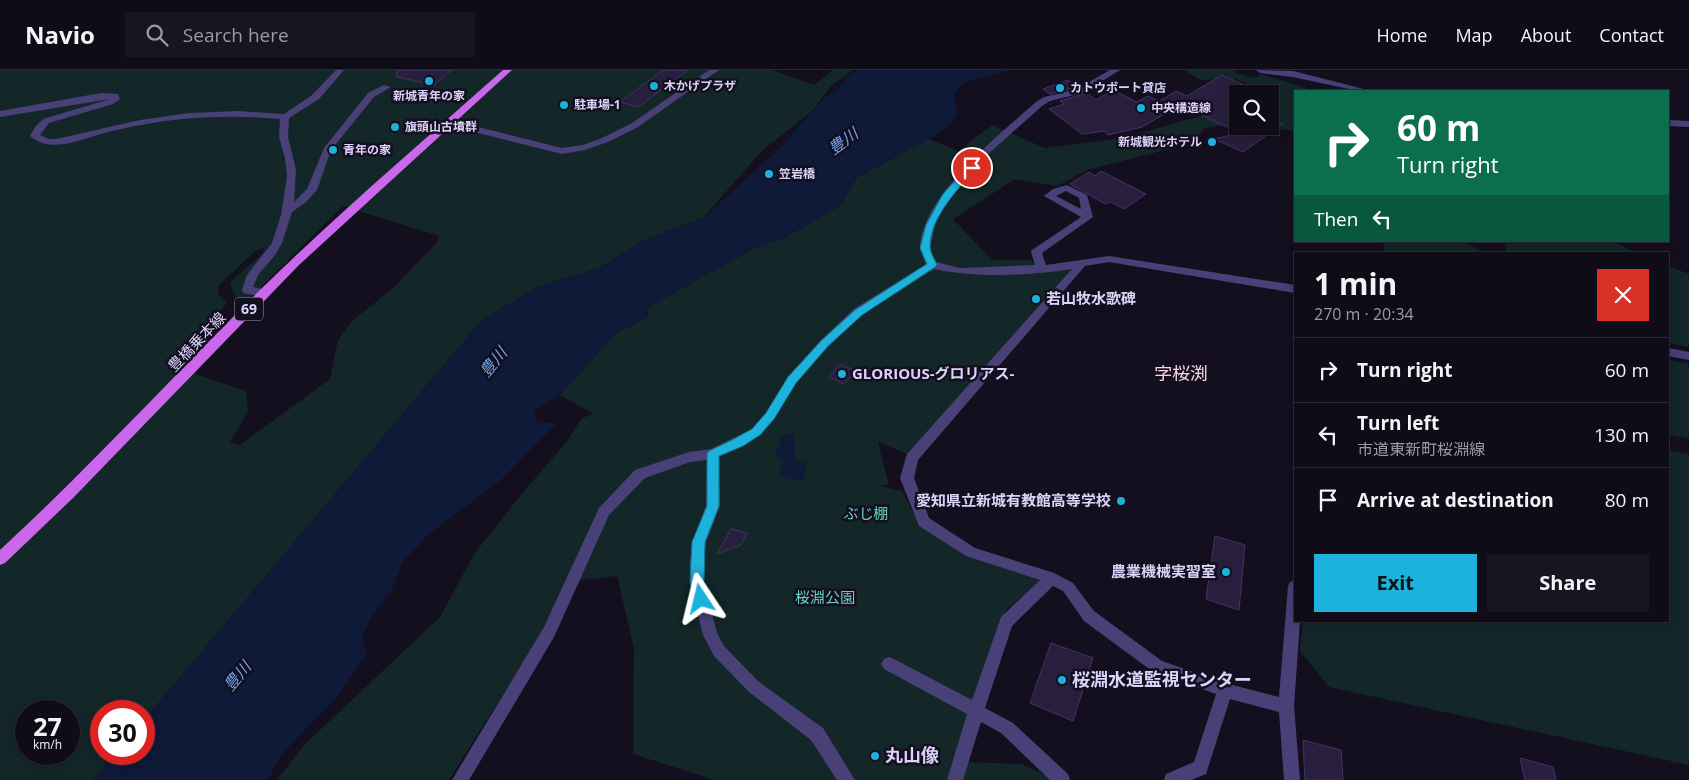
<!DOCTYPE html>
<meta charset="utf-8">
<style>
body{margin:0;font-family:"Open Sans","Noto Sans JP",sans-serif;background:#181420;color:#f1f3f6;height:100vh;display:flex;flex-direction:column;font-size:19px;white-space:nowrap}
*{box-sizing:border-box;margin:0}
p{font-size:16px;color:#9b9ba1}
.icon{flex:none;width:28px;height:28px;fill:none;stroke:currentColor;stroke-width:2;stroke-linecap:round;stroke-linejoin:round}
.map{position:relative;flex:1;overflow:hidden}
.sheet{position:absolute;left:1294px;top:182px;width:375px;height:370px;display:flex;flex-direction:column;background:#0f0b17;border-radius:0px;box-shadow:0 2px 12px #0003,0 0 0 1px #2f2b36}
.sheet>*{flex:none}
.guide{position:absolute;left:1294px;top:20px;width:375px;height:152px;border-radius:0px;box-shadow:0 2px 12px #0003,0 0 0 1px #2f2b36;background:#0b6e4f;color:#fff;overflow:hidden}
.controls{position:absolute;left:1229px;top:15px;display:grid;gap:10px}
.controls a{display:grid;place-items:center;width:50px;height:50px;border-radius:0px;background:#0f0b17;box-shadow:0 2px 12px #0003,0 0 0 1px #2f2b36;font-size:25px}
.speed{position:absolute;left:15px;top:630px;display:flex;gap:10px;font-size:25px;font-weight:700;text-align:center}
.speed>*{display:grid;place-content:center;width:65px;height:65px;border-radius:50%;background:#0f0b17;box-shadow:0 2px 12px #0003,0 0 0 1px #2f2b36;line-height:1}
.speed small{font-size:12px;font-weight:400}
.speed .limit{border:8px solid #d22;background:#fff;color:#111}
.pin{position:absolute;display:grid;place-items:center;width:42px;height:42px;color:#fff;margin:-21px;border:2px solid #fff;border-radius:50%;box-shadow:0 1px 5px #0007}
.me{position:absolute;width:55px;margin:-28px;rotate:350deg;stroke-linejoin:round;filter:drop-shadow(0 0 4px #0008)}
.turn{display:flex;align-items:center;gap:18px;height:105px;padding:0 20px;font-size:22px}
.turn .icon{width:65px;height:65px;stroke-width:2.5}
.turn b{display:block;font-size:35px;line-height:42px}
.then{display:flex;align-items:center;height:48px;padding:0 20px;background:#0003;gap:10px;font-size:19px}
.round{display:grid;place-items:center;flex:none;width:52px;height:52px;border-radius:0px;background:#181420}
.summary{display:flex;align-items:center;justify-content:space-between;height:85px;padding:0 20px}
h1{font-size:30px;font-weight:700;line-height:38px}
.button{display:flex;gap:10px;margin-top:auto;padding:10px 20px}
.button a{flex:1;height:58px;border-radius:0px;background:#1db2db;color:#111;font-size:20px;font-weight:700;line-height:58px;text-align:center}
.button a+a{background:#181420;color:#f1f3f6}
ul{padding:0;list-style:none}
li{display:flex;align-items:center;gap:15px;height:65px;padding:0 20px;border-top:1px solid #2f2b36}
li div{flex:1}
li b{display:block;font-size:19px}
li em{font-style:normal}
header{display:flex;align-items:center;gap:30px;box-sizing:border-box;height:70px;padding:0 25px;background:#0f0b17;border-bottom:1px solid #2f2b36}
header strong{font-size:24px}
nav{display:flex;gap:28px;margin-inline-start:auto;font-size:18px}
.search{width:350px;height:45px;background:#181420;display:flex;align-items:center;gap:12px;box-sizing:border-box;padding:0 18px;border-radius:0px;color:#9b9ba1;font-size:19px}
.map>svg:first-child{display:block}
.green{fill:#132628;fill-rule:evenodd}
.water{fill:#0f1938}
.building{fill:#281e3d;stroke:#433366}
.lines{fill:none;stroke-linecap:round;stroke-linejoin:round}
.minor{fill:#494078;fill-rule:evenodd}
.major{fill:#c968eb;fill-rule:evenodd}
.route{fill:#1db2db;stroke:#13748e}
.poi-dot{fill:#1db2db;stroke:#140f1f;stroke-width:2}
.labels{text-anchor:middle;stroke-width:5;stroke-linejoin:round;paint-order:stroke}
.far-poi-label{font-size:12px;font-weight:bold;fill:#dcd3f9;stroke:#140f1f;text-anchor:start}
.shield{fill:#140f1f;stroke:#a098b8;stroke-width:1}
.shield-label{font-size:14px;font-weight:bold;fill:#dcd3f9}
.poi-label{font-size:15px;font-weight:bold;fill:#dcd3f9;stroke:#140f1f;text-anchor:start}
.street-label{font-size:15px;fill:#dcd3f9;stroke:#140f1f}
.park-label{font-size:15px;fill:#69cfc1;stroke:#140f1f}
.water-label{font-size:16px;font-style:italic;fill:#6fa3eb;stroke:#140f1f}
.quarter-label{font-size:18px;fill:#f9d5e8;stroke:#140f1f}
.near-poi-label{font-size:18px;font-weight:bold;fill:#dcd3f9;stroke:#140f1f;text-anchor:start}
</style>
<header>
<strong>Navio</strong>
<div class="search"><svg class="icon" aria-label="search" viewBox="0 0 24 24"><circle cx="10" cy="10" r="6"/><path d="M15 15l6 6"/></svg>Search here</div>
<nav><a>Home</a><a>Map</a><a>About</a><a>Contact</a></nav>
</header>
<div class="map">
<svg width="1689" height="710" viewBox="0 0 1689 710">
<rect width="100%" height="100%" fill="#140f1f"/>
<g class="green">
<path d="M0,0H772L814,15L833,0H853L831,16L812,41L762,81L703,148L644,170L599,198L538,217L482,250L144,650V641H101V684H115L93,710H0ZM343,136L439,166L438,171L392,219L352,251L338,270L330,309L240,375L230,372L248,342L246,321L171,296L227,233L218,224L219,215L255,181L264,178L263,183L230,212L234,225L247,231ZM26,641H69V684H26Z"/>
<polygon points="1184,0 1233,0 1234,2 1254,8 1261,4 1316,21 1295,21 1295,61 1245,56 1270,56 1270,25 1272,23 1235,9 1200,10"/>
<polygon points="1237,36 1226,55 1205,58 1189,74 1087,100 1057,116 1015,109 953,149 992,190 1030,190 1042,199 1075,198 907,384 878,372 889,415 879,416 902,421 920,456 1042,507 1036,515 1006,540 968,649 968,692 1021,694 1057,710 715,710 633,684 634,579 617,506 581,510 547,554 449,710 277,710 303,676 440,547 474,484 524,421 565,374 582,348 594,344 560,325 615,264 649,246 646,238 756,177 784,168 841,135 856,108 929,69 958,81 992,55 1045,78 1122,68"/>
<polygon points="1384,171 1461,171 1489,184 1383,184"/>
<polygon points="1505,171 1612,171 1639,184 1506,184"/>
<polygon points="1668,196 1689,204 1689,277 1668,273"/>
<polygon points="1668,290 1689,294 1689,368 1668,365"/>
<polygon points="1668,380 1689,384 1689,695 1329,617 1300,581 1303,551 1668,551"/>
</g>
<g class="water">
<polygon points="857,0 1010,0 963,13 954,24 957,43 949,56 929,69 856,108 841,135 784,168 756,177 647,238 649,246 615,264 560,325 534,341 538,353 557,353 502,409 429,464 402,493 392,520 371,547 362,569 367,584 338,626 280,686 268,710 93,710 115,684 144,684 144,650 482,250 538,217 599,198 644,170 703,148 780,78 823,29 839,19 848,6"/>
<path d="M788,363H793C797,372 792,381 797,390L807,394L803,411L794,410L780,404L782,390L775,384L781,371L780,368Z"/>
</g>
<g class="building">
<polygon points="397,0 452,0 434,15 397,7"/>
<polygon points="663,0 688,0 638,37 620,32"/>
<polygon points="1222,5 1265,24 1238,24 1238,62 1188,39 1182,42 1177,40 1171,44 1166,43 1142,57 1108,65 1105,61 1082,64 1049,39 1064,34 1060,31 1087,23 1096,30 1113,20 1137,32 1148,26 1160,31 1176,21 1187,26"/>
<polygon points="1068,10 1077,17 1050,24 1043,19"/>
<polygon points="1284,53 1243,82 1214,69 1270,56"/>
<polygon points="1101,101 1105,103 1146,124 1124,139 1111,132 1105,134 1070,114 1089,102 1095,106"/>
<polygon points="840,294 855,301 844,314 829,307"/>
<polygon points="731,459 747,463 741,475 717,484"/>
<polygon points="1215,466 1245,475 1239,540 1206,529"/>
<polygon points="1051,573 1093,588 1073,651 1030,633"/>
<polygon points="1303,670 1341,680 1343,710 1305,710"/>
<polygon points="1520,688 1553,697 1556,710 1525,710"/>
</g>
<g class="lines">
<g class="minor">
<path d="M336,0H344L319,29L289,48L288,67L296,100L294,132L307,119L324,78L368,23L384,15L391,17L374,27L331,80L317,120L306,132L292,142L282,173L275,185L258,205L253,217L268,220L269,223L264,227L243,223L242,220L247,205L272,173L281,145L287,106L285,88L279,67L280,49C226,44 171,47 117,60C101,63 86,69 70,73C57,76 40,76 30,66L35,57L43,49L110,29L0,47V41L101,23L118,24L120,29L113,34L49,53L40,65L49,69H56L140,50L189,43L238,41L284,44L312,25Z"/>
<polygon points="709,0 719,0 638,57 608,72 585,80 562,84 447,55 446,53 450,50 562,78 583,75 602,68 632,53"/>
<path d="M1110,0H1120L1083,23L1050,31L1042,36L987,85L950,127L935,155L930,178L936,192L960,198L1035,195L1031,182L1032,180L1081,147L1044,126L1053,119L1067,115L1087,125L1093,147L1042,183L1046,195L1109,186L1295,215V223L1109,192L1085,196L918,390L914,408L929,448L975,478L1054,503L1073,513L1094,541L1162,591L1225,613L1279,627L1288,516L1290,512L1295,510V551H1300L1294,636L1300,710H1284L1279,642L1230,629L1206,704L1191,710H1164L1166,704L1194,692L1216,624L1152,601L1084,551L1063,521L1053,516L1012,556L985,638L1013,653L1068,704L1070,710H1050L1001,663L981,652L963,710H947L967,644L884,599L881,594L884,589L889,587L894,589L972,630L1001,547L1040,510L966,486L919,456L900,408L907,384L1072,199C1029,206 977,208 934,199L862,245L829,276L796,313L774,349L760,365L742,376L719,387L720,436L706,472L704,492V512L717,563L724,576L759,612L823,658L855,710H837L811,670L749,622L714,586L703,565L690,512V492L692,472L706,436L707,390L690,392L645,408L609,445L554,567L469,710H452L544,557L599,438L635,400L689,382L711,379L752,359L766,343L788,307L821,270L854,239L926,194C924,189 920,182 920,176C925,123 998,66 1036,32L1044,27L1077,19ZM1066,121L1079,128L1081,139L1056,126Z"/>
<polygon points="1256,0 1293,1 1372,21 1358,21 1293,7 1260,3"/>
<polygon points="1668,50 1689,51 1689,57 1668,56"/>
<polygon points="1668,278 1689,282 1689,290 1668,286"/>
</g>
<path class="major" d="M503,0H512L299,195L73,428L5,493L0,495V480C91,396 174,305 262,218C340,142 422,72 503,0Z"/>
</g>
<path class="route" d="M972,95L976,98C958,120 930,146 930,177C930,183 935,190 937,195L935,197L862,245L828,276L796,313L774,349L760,365L743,376L719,386V436L705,472L704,512L708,529L706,533L701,535L696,533L690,512L692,472L707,436V384L709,381L734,369L752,359L766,343L788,307L821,271L855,240L927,194L920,178L926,155L943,124L969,96Z"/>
<g class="poi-dot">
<circle cx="429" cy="11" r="5"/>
<circle cx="654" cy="16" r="5"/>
<circle cx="1060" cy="18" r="5"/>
<circle cx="564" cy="35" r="5"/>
<circle cx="1141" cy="38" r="5"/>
<circle cx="395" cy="57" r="5"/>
<circle cx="1212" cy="72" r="5"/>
<circle cx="333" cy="80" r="5"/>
<circle cx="769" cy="104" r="5"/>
<circle cx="1036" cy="229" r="5"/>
<circle cx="842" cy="304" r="5"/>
<circle cx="1121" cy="431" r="5"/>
<circle cx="1226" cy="502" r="5"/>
<circle cx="1062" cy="610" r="5"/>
<circle cx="875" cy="686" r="5"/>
</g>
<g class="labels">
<g class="far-poi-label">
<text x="664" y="20">木かげプラザ</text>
<text x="1070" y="22">カトウボート貸店</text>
<text x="429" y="30" text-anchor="middle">新城青年の家</text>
<text x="574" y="39">駐車場-1</text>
<text x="1151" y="42">中央構造線</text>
<text x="405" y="61">旗頭山古墳群</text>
<text x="1202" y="76" text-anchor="end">新城観光ホテル</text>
<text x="343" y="84">青年の家</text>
<text x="779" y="108">笠岩橋</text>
</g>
<rect class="shield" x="235" y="227.5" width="28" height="23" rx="4"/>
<g class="shield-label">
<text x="249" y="244">69</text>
</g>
<g class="poi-label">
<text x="1046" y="234">若山牧水歌碑</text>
<text x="852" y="309">GLORIOUS-グロリアス-</text>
<text x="1111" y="436" text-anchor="end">愛知県立新城有教館高等学校</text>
<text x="1216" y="507" text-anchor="end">農業機械実習室</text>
</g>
<g class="street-label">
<text transform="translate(197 272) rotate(-46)" y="5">豊橋乗本線</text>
</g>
<g class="park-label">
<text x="866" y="449">ぶじ棚</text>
<text x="825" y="533">桜淵公園</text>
</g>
<g class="water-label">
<text transform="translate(843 71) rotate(-36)" y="6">豊川</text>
<text transform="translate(493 292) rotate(-51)" y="6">豊川</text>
<text transform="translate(237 606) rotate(-51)" y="6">豊川</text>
</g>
<g class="quarter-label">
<text x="1181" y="310">字桜渕</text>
</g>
<g class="near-poi-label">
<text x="1072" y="616">桜淵水道監視センター</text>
<text x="885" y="692">丸山像</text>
</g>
</g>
</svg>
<div class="controls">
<a><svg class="icon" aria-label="search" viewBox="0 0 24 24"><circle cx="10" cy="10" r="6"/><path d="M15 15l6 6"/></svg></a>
</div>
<div class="speed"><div>27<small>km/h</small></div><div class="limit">30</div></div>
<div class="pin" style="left:972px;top:98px;background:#d93025"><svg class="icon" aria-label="arrive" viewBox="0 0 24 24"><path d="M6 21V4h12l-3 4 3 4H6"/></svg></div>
<svg class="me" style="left:701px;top:529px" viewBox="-20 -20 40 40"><path d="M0-17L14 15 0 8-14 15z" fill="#1db2db" stroke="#fff" stroke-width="4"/></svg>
<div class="guide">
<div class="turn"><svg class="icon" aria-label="right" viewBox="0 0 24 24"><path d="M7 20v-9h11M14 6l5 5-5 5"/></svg><div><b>60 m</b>Turn right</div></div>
<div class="then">Then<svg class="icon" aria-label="left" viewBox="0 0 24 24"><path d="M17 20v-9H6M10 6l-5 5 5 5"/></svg></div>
</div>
<section class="sheet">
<div class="summary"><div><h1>1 min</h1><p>270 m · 20:34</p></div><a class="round" style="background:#d93025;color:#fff"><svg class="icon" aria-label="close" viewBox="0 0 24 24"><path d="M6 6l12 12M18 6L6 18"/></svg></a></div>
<ul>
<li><svg class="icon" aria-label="right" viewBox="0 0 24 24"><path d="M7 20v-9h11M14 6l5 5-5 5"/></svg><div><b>Turn right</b></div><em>60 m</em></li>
<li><svg class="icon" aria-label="left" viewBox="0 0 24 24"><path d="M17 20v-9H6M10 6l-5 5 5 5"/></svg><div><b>Turn left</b><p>市道東新町桜淵線</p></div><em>130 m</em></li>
<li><svg class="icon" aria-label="arrive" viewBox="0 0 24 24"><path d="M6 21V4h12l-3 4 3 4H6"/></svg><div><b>Arrive at destination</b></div><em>80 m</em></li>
</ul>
<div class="button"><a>Exit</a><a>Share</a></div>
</section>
</div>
